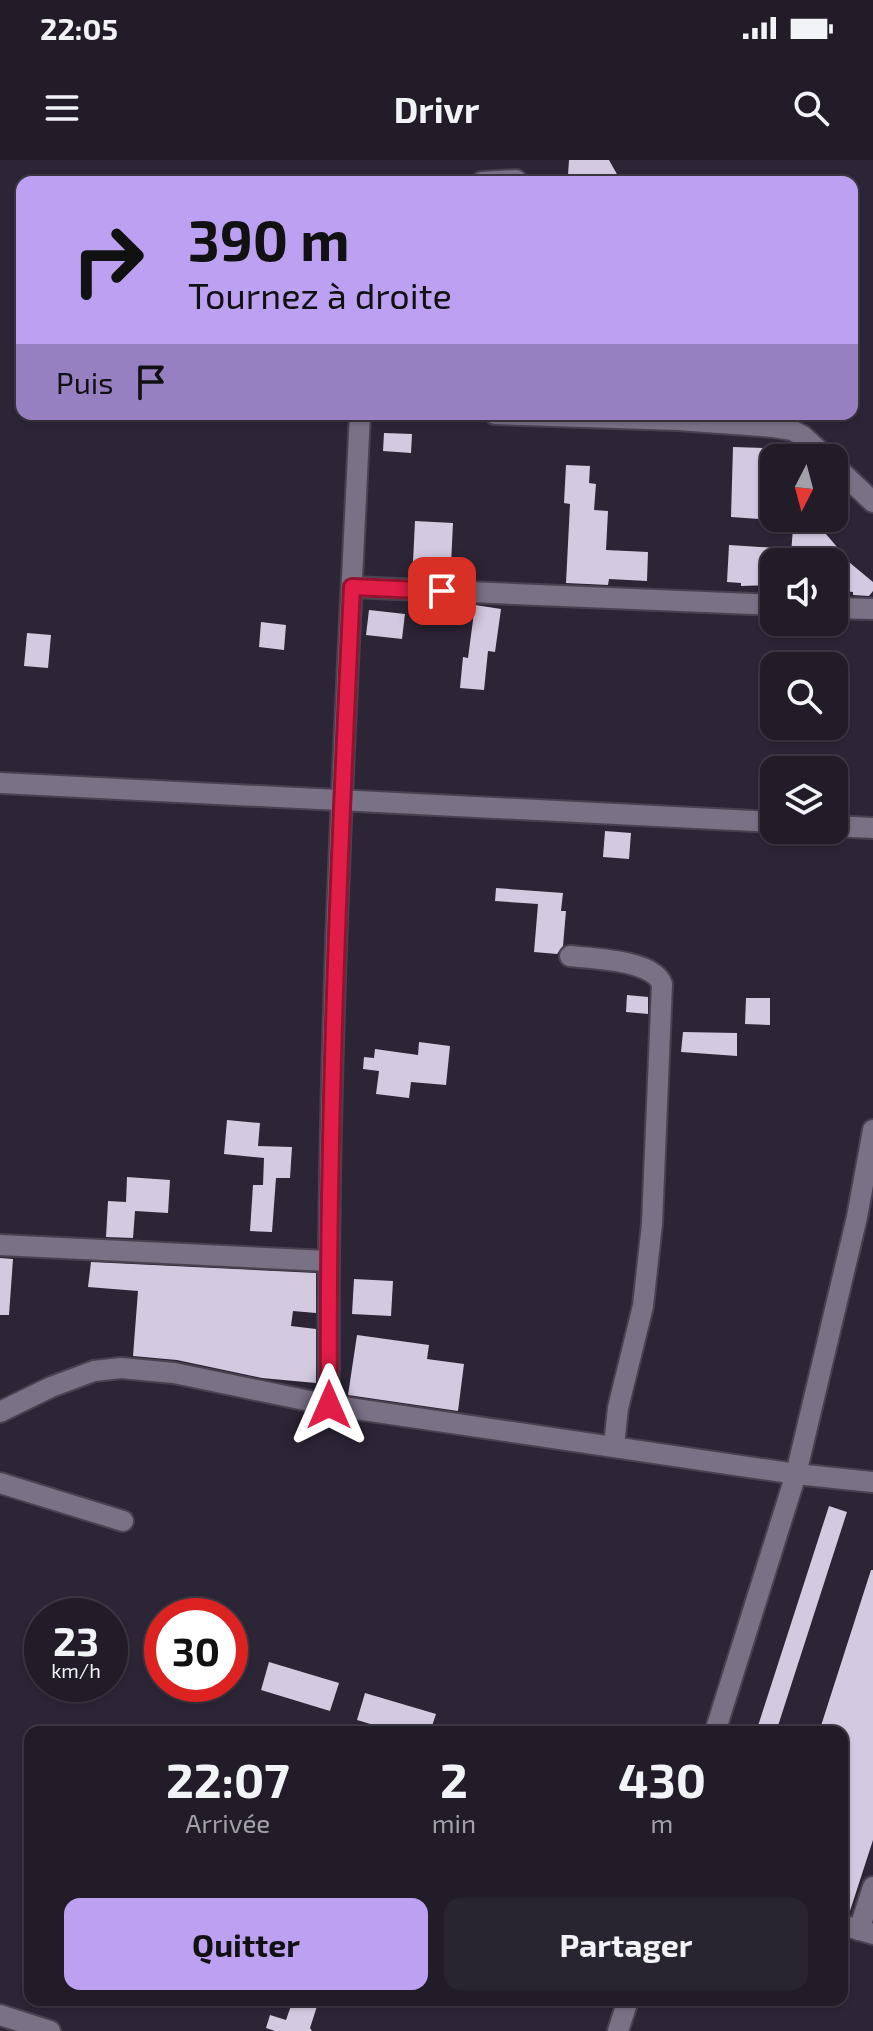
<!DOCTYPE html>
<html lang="fr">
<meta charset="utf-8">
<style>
body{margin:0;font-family:"Exo 2",sans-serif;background:#292530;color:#f1f3f6;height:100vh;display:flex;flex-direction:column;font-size:30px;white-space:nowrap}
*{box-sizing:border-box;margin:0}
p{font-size:26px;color:#a2a1a8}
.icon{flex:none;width:44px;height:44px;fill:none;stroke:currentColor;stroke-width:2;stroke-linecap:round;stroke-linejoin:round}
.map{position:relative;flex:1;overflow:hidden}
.side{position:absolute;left:24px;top:1566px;width:824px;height:280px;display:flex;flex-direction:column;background:#211c28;border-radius:16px;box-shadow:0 2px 6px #0004,0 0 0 2px #3e3a45}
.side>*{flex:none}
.top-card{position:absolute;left:16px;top:16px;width:842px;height:244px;border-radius:16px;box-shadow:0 2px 6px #0004,0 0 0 2px #3e3a45;background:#bca0f2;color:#111;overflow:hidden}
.needle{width:52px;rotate:186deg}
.fabs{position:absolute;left:760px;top:284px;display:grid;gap:16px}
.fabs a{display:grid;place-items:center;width:88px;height:88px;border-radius:16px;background:#211c28;box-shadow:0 2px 6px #0004,0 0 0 2px #3e3a45;font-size:40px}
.speed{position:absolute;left:24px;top:1438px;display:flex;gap:16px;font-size:40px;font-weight:700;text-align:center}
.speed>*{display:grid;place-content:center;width:104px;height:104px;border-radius:50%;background:#211c28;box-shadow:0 2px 6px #0004,0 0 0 2px #3e3a45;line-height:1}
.speed small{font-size:20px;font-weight:400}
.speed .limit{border:12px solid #d22;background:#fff;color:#111}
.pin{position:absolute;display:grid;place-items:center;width:68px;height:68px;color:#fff;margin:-34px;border-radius:16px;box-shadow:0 4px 12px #0006}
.me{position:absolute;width:88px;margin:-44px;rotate:0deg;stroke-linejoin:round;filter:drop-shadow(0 0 6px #0008)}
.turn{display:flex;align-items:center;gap:28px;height:168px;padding:0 40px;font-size:36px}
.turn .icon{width:104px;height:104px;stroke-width:2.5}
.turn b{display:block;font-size:56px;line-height:68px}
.then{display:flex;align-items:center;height:76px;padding:0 40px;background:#0003;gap:16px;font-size:30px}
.eta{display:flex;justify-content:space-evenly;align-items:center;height:136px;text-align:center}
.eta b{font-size:48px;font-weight:700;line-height:56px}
.action{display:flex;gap:16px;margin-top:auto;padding:16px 40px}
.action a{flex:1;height:92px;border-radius:16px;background:#bca0f2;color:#111;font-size:32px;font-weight:700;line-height:92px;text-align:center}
.action a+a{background:#292530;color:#f1f3f6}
.status{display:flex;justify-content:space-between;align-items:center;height:56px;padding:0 40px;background:#211c28;direction:ltr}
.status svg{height:22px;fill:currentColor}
header{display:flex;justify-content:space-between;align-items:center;height:104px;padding:0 40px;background:#211c28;font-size:36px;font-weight:700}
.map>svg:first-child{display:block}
.building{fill:#d3c9e0}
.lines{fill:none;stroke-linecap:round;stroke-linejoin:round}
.minor-casing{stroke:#484250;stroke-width:24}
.minor{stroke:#797186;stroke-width:20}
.route-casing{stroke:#92132f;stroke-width:20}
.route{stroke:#e11d48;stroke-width:14}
</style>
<div class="status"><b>22:05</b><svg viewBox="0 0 49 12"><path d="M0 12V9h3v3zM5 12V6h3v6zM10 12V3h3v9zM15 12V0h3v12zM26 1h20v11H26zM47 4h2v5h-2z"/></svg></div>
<header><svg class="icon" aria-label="menu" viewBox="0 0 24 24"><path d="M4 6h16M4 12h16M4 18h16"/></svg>Drivr<svg class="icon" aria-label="search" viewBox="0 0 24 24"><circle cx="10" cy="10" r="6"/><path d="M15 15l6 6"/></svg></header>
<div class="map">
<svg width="873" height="1871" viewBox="0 0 873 1871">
<rect width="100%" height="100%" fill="#2c2536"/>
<g class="building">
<polygon points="569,0 609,0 618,16 568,15"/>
<polygon points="384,273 412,274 411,293 383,291"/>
<polygon points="733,287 765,288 759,359 731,357"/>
<polygon points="566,305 590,306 589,323 596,324 594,350 608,351 606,390 648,392 647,421 609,419 608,425 566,423 570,344 564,343"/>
<polygon points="797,359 821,360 820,367 843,394 838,393 873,422 873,431 869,436 853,435 853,432 834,430 834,396 791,394 793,368 796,369"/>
<polygon points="415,361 453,363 451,404 445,404 444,410 422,409 423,403 413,402"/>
<polygon points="729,385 777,388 777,402 774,402 774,425 741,426 741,423 727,422"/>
<polygon points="475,445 501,449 495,492 488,491 484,530 460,528 463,497 468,498"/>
<polygon points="369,450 405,454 402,479 366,475"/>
<polygon points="261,462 286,465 284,490 259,487"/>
<polygon points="27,473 51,475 48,508 24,506"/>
<polygon points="605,671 631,673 629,699 603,697"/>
<polygon points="496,728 563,733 561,751 566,751 563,786 557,794 534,792 538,744 495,741"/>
<polygon points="627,835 648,837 648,854 626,852"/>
<polygon points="746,838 770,838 770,865 745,864"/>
<polygon points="683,872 737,873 737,896 681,892"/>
<polygon points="419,882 450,886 446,925 411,922 409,938 376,934 379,911 363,909 364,897 374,898 375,889 418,895"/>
<polygon points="227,960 260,963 258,986 292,987 290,1018 276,1018 272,1072 250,1071 253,1025 263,1025 264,998 224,994"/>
<polygon points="127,1017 170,1020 168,1053 135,1051 133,1078 106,1077 108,1041 126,1042"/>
<polygon points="0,1098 13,1099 9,1155 0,1155"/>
<polygon points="91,1102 316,1113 316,1153 293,1151 291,1166 316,1169 316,1223 262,1218 177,1200 133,1196 138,1131 88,1127"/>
<polygon points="354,1119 393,1121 391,1156 352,1154"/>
<polygon points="357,1175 429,1185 427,1199 464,1204 458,1251 348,1235"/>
<polygon points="829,1346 847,1352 776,1572 756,1572"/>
<polygon points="871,1410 873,1410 873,1680 849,1754 842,1752 842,1572 819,1572"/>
<polygon points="269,1502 339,1523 330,1551 261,1530"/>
<polygon points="365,1533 436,1554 430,1572 397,1572 357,1560"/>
<polygon points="293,1840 319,1840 310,1868 312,1871 275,1871 266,1868 270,1855 286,1860"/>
</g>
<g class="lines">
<g class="minor-casing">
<g id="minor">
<polyline points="482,22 516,20"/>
<polyline points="495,254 678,260 773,267 792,270 803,276 827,298"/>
<polyline points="834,305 873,342"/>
<polyline points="352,427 774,445"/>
<polyline points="834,448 873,449"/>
<polyline points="0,623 774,662"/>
<polyline points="834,666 873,668"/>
<path d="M570,796C595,799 653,800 662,824L652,1064L643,1146L618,1248L614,1285"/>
<polyline points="0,1085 328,1101"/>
<path d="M329,1245C326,915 344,584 360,254"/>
<polyline points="0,1252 51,1227 94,1211 121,1208 174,1213 329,1245 796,1314 873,1322"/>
<polyline points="0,1323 123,1361"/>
<polyline points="715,1572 796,1314 857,1057 873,970"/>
<polyline points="842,1765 873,1774"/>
<polyline points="859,1770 873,1727"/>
<polyline points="0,1855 50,1871"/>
<polyline points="618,1871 628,1840"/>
</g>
</g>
<use href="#minor" class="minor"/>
</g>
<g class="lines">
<g class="route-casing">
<path id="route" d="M329,1245C327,972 339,700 352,427L442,431"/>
</g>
<use href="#route" class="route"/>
</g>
</svg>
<div class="fabs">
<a><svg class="needle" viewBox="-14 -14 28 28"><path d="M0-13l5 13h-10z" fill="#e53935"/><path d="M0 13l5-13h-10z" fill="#a2a1a8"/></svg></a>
<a><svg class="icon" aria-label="sound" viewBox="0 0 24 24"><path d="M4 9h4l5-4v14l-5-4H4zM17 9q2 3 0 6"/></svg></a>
<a><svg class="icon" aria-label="search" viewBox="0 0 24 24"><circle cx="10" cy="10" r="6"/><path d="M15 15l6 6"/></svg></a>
<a><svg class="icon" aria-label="layers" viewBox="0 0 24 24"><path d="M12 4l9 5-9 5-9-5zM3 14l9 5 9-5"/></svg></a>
</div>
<div class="speed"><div>23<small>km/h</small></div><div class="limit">30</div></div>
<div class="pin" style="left:442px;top:431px;background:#d93025"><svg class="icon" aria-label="arrive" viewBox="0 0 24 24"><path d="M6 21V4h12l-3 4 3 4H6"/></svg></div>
<svg class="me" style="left:329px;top:1245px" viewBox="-20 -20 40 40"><path d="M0-17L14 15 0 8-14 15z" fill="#e11d48" stroke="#fff" stroke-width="4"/></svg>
<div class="top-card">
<div class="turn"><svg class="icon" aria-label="right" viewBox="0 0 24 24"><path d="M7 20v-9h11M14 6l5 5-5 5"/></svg><div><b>390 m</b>Tournez à droite</div></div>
<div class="then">Puis<svg class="icon" aria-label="arrive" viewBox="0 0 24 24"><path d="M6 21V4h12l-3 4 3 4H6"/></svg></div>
</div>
<section class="side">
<div class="eta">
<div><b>22:07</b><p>Arrivée</p></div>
<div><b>2</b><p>min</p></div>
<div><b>430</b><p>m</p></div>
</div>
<div class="action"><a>Quitter</a><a>Partager</a></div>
</section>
</div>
